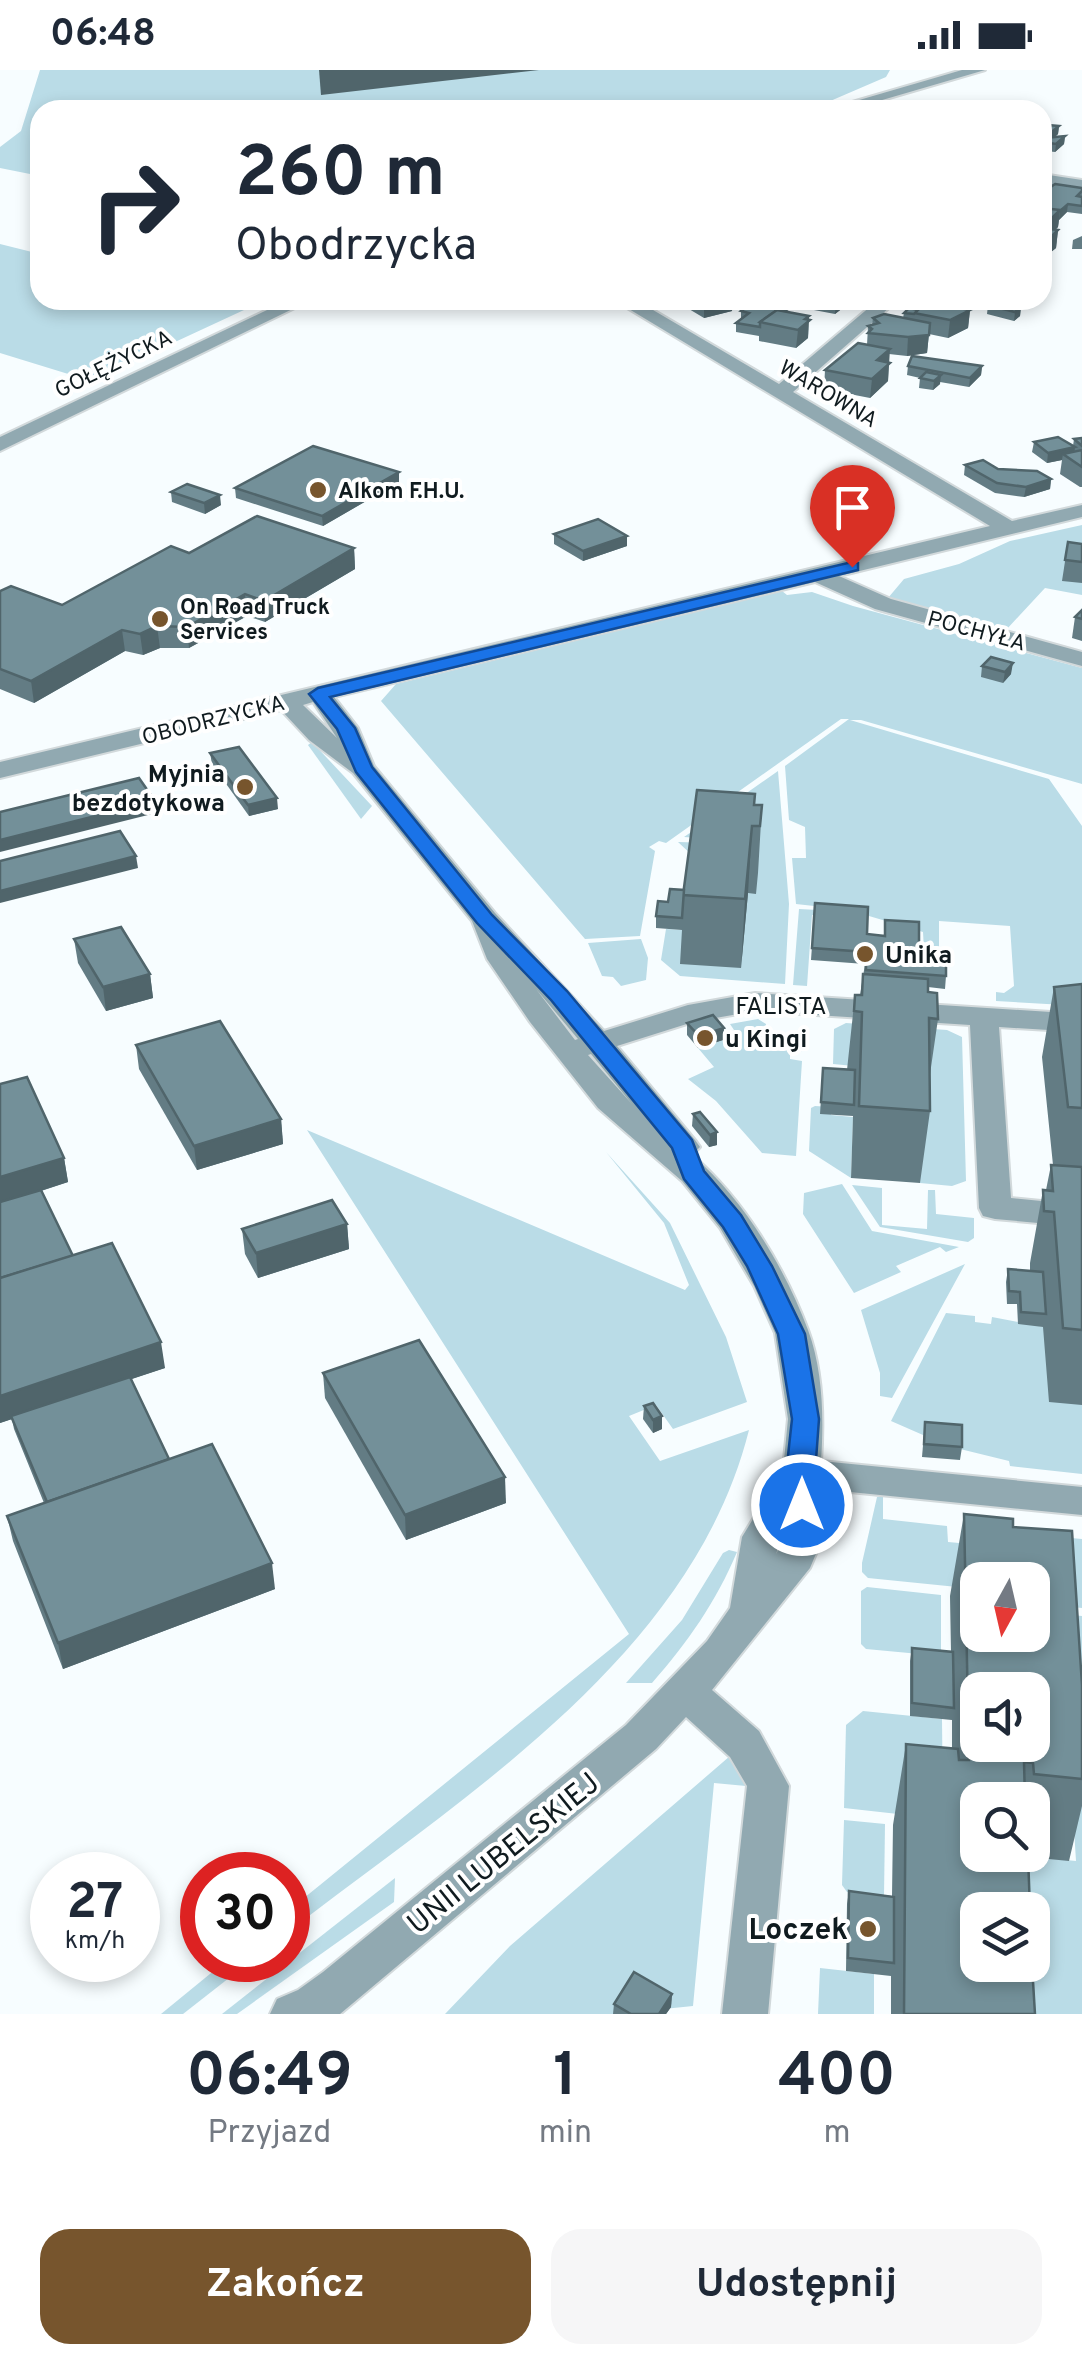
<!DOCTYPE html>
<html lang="pl">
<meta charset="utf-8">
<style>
body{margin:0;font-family:Overpass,sans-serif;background:#f6f6f7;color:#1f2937;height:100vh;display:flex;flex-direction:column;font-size:38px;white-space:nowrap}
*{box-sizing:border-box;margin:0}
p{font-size:32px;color:#747a83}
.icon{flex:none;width:55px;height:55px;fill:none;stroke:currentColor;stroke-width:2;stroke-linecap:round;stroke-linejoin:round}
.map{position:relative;height:1944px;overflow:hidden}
.sheet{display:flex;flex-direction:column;background:#fff;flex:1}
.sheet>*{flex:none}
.guide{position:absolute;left:30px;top:30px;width:1022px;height:210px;border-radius:30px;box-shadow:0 5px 15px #0003;background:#fff;color:#1f2937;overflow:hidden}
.needle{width:65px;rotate:188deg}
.fabs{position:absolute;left:960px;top:1492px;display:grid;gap:20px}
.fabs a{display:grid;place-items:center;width:90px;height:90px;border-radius:20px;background:#fff;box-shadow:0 5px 15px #0003;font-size:50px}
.speed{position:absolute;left:30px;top:1782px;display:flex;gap:20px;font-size:50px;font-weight:700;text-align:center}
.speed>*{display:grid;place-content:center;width:130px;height:130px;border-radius:50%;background:#fff;box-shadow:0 5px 15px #0003;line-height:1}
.speed small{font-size:25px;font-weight:400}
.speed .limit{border:15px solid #d22;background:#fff;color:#111}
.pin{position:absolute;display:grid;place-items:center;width:85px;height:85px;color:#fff;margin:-102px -42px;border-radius:50% 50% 50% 0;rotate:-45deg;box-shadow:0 0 10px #0007}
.pin .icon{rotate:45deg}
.me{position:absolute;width:110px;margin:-55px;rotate:0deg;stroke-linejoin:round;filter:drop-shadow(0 0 8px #0008)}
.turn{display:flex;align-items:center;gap:35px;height:210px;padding:0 40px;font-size:45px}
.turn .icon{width:130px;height:130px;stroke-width:2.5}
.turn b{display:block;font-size:70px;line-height:85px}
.eta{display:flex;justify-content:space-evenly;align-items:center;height:170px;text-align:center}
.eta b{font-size:60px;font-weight:700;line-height:70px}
.action{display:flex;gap:20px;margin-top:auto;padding:20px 40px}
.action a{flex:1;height:115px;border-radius:30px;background:#77552d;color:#fff;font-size:40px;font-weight:700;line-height:115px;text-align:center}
.action a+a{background:#f6f6f7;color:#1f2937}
.status{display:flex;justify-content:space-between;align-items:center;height:70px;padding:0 50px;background:#fff;direction:ltr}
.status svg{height:28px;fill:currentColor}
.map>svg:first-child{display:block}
.green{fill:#badce7}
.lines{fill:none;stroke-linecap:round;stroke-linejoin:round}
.street-casing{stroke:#d2d9db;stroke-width:4}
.street{fill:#91a9b1;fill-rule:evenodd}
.wall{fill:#637c84;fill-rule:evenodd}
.shaded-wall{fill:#50656b}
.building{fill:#739099;stroke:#50656b;stroke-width:2.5;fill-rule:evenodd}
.route{fill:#1a73e8;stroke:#114b97;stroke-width:2.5}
.poi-dot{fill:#77552d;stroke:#fff;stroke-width:4}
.labels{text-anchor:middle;stroke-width:8;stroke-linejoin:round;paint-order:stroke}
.far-street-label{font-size:22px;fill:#101b1f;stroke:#fff}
.far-poi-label{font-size:22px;font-weight:bold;fill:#101b1f;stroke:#fff;text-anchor:start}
.poi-label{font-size:25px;font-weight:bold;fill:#101b1f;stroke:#fff;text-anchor:start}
.street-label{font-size:25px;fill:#101b1f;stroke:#fff}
.near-street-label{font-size:30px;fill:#101b1f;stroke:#fff}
.near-poi-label{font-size:30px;font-weight:bold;fill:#101b1f;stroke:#fff;text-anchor:end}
</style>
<div class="status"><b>06:48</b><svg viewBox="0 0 49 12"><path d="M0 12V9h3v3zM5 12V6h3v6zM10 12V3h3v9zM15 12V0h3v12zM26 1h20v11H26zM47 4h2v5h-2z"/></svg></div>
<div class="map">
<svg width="1082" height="1944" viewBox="0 0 1082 1944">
<rect width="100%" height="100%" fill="#f7fdff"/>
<g class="green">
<polygon points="40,0 890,0 886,7 814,38 779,40 40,40 40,106 0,98 0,77 21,61"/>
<polygon points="0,174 40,184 40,230 209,230 244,240 91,311 0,283"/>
<polygon points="1082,455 1082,525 1045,518 1006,560 888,528 904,509 959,494 1010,471"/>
<polygon points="782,521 787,525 812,522 853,536 1082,598 1082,714 861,650 850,650 1049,709 1082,756 1082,936 996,931 996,922 1004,923 1014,916 1010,856 939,851 939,881 924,880 923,862 869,846 868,842 796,834 792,788 806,788 805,757 789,750 785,696 849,649 841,649 666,773 659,771 649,777 655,781 640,866 585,869 381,631 396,614"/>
<polygon points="312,672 372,736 361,749 308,675"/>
<polygon points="778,701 789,834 785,914 680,906 661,890 666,859 685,860 748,823 756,823 694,787 678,772 714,773 714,769 684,767"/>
<polygon points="799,839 837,841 837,846 812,845 807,916 793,915"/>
<polygon points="641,869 648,888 646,910 621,916 613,907 602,906 588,873"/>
<polygon points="758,949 766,954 764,978 802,981 790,983 790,989 802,991 796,1086 762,1083 716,1031 688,1009 714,997 698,978 723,970 719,965 734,960 730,954"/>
<polygon points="846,953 947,960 962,967 966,1111 952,1116 920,1113 854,996 833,994 834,959"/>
<polygon points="815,1036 831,1037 831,1045 853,1047 851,1108 809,1081 811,1038"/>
<path d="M307,1060L685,1220L689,1215L664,1153L606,1082L670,1153L726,1267L747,1332L673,1359L656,1335L629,1346L660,1391L749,1360C692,1587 462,1727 288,1862V1841L629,1564Z"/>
<polygon points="842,1114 872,1161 959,1177 946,1182 940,1177 896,1196 901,1202 854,1223 803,1144 804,1123"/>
<polygon points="852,1115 882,1118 882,1155 927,1159 928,1120 935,1120 936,1144 974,1148 974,1168 968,1172 880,1157"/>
<polygon points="965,1194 892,1328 880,1326 880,1303 861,1240"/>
<polygon points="946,1243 975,1246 975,1252 991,1254 992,1247 1044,1257 1082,1335 1082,1404 1010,1396 1009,1391 960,1379 959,1368 923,1365 891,1351"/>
<polygon points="877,1427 883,1427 883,1449 947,1456 948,1472 993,1476 993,1461 1082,1469 1082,1538 1033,1533 1032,1510 978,1510 977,1519 868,1508 862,1502 862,1493"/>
<path d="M729,1480L737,1482C716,1532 688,1572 652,1613H626L682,1550L723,1483Z"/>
<polygon points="867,1517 941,1525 941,1586 866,1579 861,1574 861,1521"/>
<polygon points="1061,1544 1082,1546 1082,1944 1022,1944 1020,1895 1032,1895 1032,1840 1018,1840 1016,1785 1076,1791"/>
<polygon points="863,1641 942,1649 943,1749 844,1738 846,1655"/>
<polygon points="730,1686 746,1707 746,1716 714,1713 693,1936 615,1944 445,1944 510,1876"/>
<polygon points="844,1750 885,1754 884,1826 847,1822 842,1815"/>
<polygon points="395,1808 394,1832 237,1944 222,1944"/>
<polygon points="227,1890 252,1890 183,1944 161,1944"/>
<polygon points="820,1898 874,1904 874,1944 818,1944"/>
</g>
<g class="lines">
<g class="street-casing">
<g id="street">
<polygon points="962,0 985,0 848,40 825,40"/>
<polygon points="1042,104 1082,110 1082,120 1042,114"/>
<polygon points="288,230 311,230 0,381 0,367"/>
<path d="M614,230H636L779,314L878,230H898L793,322L1012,451L1082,435V447L839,506L891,529L1082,582V596L875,539L815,512L334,627L358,658L374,696L495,843L604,961L688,935L755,923L1082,944V962L999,957L1011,1128L1082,1135V1157L995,1149L983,1146L979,1138L970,955L755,941L693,952L617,976L695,1070L700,1077L692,1085C743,1128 785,1198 808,1260C823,1300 824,1349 821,1391L1082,1417V1445L820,1419L823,1467L810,1498L712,1620L759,1661L789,1716L768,1944H722L747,1716L730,1687L686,1647L656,1679L340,1944H270L277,1929L298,1920L323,1902L626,1655L707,1571L730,1538L742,1467L783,1400L788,1349L775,1263L754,1216L720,1158L682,1111L598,1038L530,952L487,889L472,851L353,703L309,670L281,640L0,708V692L990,456ZM313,632L337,668L303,635ZM536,919L578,969L575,970ZM591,984L632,1034L588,985ZM785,1458V1467L776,1484Z"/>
</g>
</g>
<use href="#street" class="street"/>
</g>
<g class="wall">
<polygon points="1059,56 1058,64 1055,67 1065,66 1064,74 1055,82 1046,81 1045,90 1042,92 1042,59"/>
<polygon points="1082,118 1082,144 1067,142 1059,150 1058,157 1055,160 1058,160 1056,178 1046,186 1042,185 1042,123"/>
<polygon points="1082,166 1082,179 1072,179 1073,170"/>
<polygon points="674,230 742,230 740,232 733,230 732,241 704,248"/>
<polygon points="792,230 853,230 835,244 798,237 798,231"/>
<polygon points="925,230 968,230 959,238 970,240 968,258 948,268 929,264 927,283 907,286 889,284 888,311 870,328 824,319 825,300 867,275 868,256 872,255 873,248 903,248 904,243 918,240 924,234"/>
<polygon points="993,230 1018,230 1018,236 1021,236 1020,246 1014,251 987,244 988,235"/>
<polygon points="741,241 788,242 809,246 808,268 796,278 759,271 759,266 736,262 736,253 741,249"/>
<polygon points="908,296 982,296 981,305 969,317 940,312 940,314 933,320 919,318 920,308 907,305"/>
<polygon points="1082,368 1082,417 1080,417 1060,404 1062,390 1047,393 1032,382 1034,372 1073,376 1074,369"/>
<polygon points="965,395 998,399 1051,409 1050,419 1024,427 995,423 964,405"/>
<polygon points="399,412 323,456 236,428 235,418"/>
<polygon points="171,422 221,435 205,444 172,432"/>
<polygon points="554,464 627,476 583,491 554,474"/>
<polygon points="1068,472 1082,474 1082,513 1062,511"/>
<polygon points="354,478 355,499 265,552 247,546 189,578 160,578 143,585 125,581 34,633 0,619 0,521 62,535 189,483"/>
<polygon points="1082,540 1082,571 1072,568 1075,547"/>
<polygon points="982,596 1011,604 1003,613 981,607"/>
<polygon points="210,683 278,739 249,746 212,694"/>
<polygon points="755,735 762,735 758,803 756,824 748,823 741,898 680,894 682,860 656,858 656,846 684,820"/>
<polygon points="815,833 867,864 884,866 885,850 919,892 946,906 945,919 928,917 928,922 938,949 929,1011 930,1041 920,1113 851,1108 853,1046 820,1044 823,998 847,1000 855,925 860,925 865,894 811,890"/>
<polygon points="74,869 150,904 153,928 106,941 78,893"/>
<polygon points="1082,914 1082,1335 1049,1332 1043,1257 1018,1254 1017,1234 1007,1234 1006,1212 1008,1199 1030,1201 1030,1193 1043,1120 1046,1120 1051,1095 1053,1095 1042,987 1054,917"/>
<polygon points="687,953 724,958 723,970 698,978 687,965"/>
<polygon points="136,975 281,1049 283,1074 197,1100 139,999"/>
<polygon points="0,1014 64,1088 68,1112 41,1121 73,1186 165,1298 131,1309 169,1389 275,1519 63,1599 13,1471 7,1446 44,1433 14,1359 12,1349 0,1353"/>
<polygon points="700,1042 717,1075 709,1077 692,1056 693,1044"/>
<polygon points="347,1154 349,1179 258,1208 245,1184 242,1159"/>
<polygon points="323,1303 506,1433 406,1470 325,1328"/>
<polygon points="644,1336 662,1346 662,1359 653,1363 643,1349"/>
<polygon points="925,1352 962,1377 960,1390 922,1387"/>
<path d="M964,1444L1013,1457L1082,1615V1736L1069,1791L1028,1787L1035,1944H891V1906L846,1901L847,1834L849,1821L892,1826L893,1755L906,1674L952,1678V1650L910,1646V1591L912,1578L951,1582L950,1526ZM978,1730H1032V1785H978Z"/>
<polygon points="672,1924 671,1937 666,1944 613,1944 614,1934"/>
</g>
<g class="shaded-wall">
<polygon points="319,0 539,0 321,25"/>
<polygon points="1059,56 1058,64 1047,73 1044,68"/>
<polygon points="1065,66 1064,74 1055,82 1056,74"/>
<polygon points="1047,74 1045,90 1042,92 1042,77"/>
<polygon points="1068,134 1067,142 1059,150 1060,141"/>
<polygon points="1060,140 1058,157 1048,167 1050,150"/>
<polygon points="1058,160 1056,178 1046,186 1049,169"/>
<polygon points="1048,200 1047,209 1042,213 1042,205"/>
<polygon points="704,230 733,230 732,241 704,248"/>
<polygon points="836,230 853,230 835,244"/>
<polygon points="957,230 968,230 955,241"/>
<polygon points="1021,236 1020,246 1014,251 1015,242"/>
<polygon points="970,240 968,258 948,268 950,250"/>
<polygon points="809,246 808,268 796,278 798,260"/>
<polygon points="930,253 927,283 907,286 908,267"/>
<polygon points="890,279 888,311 870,328 872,309 877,290"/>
<polygon points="982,296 981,305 969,317 970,308"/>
<polygon points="941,305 940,314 933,320 934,311"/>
<polygon points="1075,377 1074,387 1063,384 1062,390 1047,393 1048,383"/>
<polygon points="399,402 399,412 323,456 322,446"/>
<polygon points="1051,409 1050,419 1024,427 1026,417"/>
<polygon points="220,425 221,435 205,444 204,433"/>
<polygon points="627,466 627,476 583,491 583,481"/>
<polygon points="354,478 355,499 265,552 264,531"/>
<polygon points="245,524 247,546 189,578 187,557"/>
<polygon points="157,556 160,578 143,585 140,564"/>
<polygon points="122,560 125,581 34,633 31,611"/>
<polygon points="1013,593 1011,604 1003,613 1005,602"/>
<polygon points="277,728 278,739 249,746 248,735"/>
<polygon points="155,731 156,743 0,782 0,770"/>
<polygon points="752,756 748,823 741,898 745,829"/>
<polygon points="136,786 138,798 0,833 0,821"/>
<polygon points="150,904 153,928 106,941 103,917"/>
<polygon points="724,958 723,970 698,978 699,966"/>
<polygon points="281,1049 283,1074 197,1100 194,1076"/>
<polygon points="717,1062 717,1075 709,1077 710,1065"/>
<polygon points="64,1088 68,1112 0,1134 0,1107"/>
<polygon points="347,1154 349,1179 258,1208 256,1183"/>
<polygon points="161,1272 165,1298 0,1353 0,1326"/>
<polygon points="662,1346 662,1359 653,1363 653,1350"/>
<polygon points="505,1407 506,1433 406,1470 405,1445"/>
<polygon points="272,1493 275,1519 63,1599 58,1573"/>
<polygon points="672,1924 671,1937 666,1944 659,1944"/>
</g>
<g class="building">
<polygon points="1048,55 1059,56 1044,68 1065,66 1056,74 1042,72 1042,59"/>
<polygon points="1055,114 1082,118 1082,121 1077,126 1082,127 1082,136 1068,134 1060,141 1042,138 1042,123"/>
<polygon points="1042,138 1060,140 1050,150 1042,149"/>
<polygon points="1042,158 1058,160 1049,169 1042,168"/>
<polygon points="993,230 1015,230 1010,234 1021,236 1015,242 988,235"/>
<polygon points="753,232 788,239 785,241 777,240 760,252 760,257 736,253 749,243 741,241"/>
<polygon points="926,232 970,240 950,250 914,243"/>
<polygon points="909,238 918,240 914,244 904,243"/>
<polygon points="777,240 809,246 805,249 810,250 798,260 760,252"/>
<polygon points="884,244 930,253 929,265 908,267 868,263 872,259 868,256 879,253 873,248"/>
<polygon points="858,273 890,279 877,290 890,293 872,309 825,300"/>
<polygon points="912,286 982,296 970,308 908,296"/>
<polygon points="926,302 941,305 934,311 920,308"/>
<polygon points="1058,367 1075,377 1048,383 1034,372"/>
<polygon points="1082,368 1082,376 1074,369"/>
<polygon points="313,376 399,402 322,446 235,418"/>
<polygon points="1082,380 1082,397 1063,384"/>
<polygon points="983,390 998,399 1037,401 1051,409 1026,417 997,413 965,395"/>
<polygon points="187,414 220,425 204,433 171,422"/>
<polygon points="257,446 354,478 264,531 245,524 187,557 157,556 140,564 122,560 31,611 0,599 0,521 11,516 62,535 171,476 189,483"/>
<polygon points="598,449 627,466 583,481 554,464"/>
<polygon points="1068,472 1082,474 1082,492 1065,490"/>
<polygon points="1082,540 1082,549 1075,547"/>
<polygon points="991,587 1013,593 1005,602 982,596"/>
<polygon points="239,677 277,728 248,735 210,683"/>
<polygon points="139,708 155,731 0,770 0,742"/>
<polygon points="697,720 755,724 754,735 762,735 760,756 752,756 745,829 683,825"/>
<polygon points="120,761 136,786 0,821 0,791"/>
<polygon points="670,819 684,820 682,848 656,846 658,831 668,832"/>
<polygon points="815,833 868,837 867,864 885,866 885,850 919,852 919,892 946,894 946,906 866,900 866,882 812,878"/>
<polygon points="121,857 150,904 103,917 74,869"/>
<polygon points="863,904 928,909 928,922 937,923 938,949 929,948 930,1041 859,1036 862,942 854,941 855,925 862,925"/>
<polygon points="1082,914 1082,1038 1068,1037 1054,917"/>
<polygon points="713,945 724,958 699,966 687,953"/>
<polygon points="220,951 281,1049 194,1076 136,975"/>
<polygon points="823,998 855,1000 854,1035 821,1032"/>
<polygon points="27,1007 64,1088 0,1107 0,1014"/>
<polygon points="700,1042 717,1062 710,1065 693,1044"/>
<polygon points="1051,1095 1082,1097 1082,1260 1063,1258 1054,1142 1044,1141 1043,1120 1053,1121"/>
<polygon points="41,1120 73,1186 0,1208 0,1132"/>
<polygon points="332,1130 347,1154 256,1183 242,1159"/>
<polygon points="112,1173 161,1272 0,1326 0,1208"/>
<polygon points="1008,1199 1043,1202 1046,1244 1021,1242 1020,1222 1009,1221"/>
<polygon points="419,1270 505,1407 405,1445 323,1303"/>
<polygon points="130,1307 169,1389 47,1432 11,1346"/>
<polygon points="653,1333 662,1346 653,1350 644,1336"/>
<polygon points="925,1352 962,1355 962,1377 924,1374"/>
<polygon points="212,1374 272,1493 58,1573 7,1446"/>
<path d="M964,1444L1013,1449V1457L1072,1461L1082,1615V1709L1034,1704L1033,1693L1024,1692L1025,1730H978V1785H1028L1030,1840H978V1895H1032L1035,1944H904L906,1674L958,1679L959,1690H969ZM978,1510H1032V1565H978ZM978,1620H1032V1675H978Z"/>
<polygon points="912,1578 953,1582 954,1638 912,1633"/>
<polygon points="849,1821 894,1827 894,1893 848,1888"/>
<polygon points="634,1902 672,1924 659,1944 631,1944 614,1934"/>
</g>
<polygon class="route" points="852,492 858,493 858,500 330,627 355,658 372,697 492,845 567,921 692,1070 704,1101 741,1145 772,1196 805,1264 819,1349 815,1404 817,1435 813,1443 802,1446 792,1443 786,1404 792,1349 778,1264 747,1196 723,1157 684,1109 672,1078 551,930 477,853 356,702 337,659 309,624 318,618"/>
<g class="poi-dot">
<circle cx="318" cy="420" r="10"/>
<circle cx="160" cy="549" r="10"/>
<circle cx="245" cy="717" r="10"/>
<circle cx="865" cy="884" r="10"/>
<circle cx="705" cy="968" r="10"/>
<circle cx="868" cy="1859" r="10"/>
</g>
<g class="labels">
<g class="far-street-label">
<text transform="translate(113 293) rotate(-26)" y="8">GOŁĘŻYCKA</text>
<text transform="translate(829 323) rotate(31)" y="8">WAROWNA</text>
<text transform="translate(977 560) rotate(15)" y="8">POCHYŁA</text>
<text transform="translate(213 649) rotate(-14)" y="8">OBODRZYCKA</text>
</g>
<g class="far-poi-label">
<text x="338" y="428">Alkom F.H.U.</text>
<text x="180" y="544">On Road Truck<tspan x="180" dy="25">Services</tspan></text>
</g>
<g class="poi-label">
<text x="225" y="712" text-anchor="end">Myjnia<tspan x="225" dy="29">bezdotykowa</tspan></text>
<text x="885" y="893">Unika</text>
<text x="725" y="977">u Kingi</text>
</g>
<g class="street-label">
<text x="781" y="944">FALISTA</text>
</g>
<g class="near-street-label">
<text transform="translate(503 1783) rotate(-39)" y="10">UNII LUBELSKIEJ</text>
</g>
<g class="near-poi-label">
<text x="848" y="1869">Loczek</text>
</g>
</g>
</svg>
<div class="fabs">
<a><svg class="needle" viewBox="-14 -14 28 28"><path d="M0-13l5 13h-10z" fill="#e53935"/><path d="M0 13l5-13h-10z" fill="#747a83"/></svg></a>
<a><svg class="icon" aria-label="sound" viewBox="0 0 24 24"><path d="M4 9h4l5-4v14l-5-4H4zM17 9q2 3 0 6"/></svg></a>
<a><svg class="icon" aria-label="search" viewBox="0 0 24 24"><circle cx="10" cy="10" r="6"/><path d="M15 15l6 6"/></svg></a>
<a><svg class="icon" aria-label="layers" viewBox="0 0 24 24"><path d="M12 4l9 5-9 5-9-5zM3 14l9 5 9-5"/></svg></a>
</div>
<div class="speed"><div>27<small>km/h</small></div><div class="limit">30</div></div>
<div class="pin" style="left:852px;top:497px;background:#d93025"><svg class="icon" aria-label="arrive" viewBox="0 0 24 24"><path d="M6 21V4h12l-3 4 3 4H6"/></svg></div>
<svg class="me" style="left:802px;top:1435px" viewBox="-20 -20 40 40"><circle r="17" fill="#1a73e8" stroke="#fff" stroke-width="3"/><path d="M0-11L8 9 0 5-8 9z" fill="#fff"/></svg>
<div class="guide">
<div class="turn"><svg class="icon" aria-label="right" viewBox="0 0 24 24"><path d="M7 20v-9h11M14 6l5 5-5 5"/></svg><div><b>260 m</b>Obodrzycka</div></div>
</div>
</div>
<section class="sheet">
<div class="eta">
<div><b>06:49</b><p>Przyjazd</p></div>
<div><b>1</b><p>min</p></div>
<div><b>400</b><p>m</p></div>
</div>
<div class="action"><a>Zakończ</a><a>Udostępnij</a></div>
</section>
